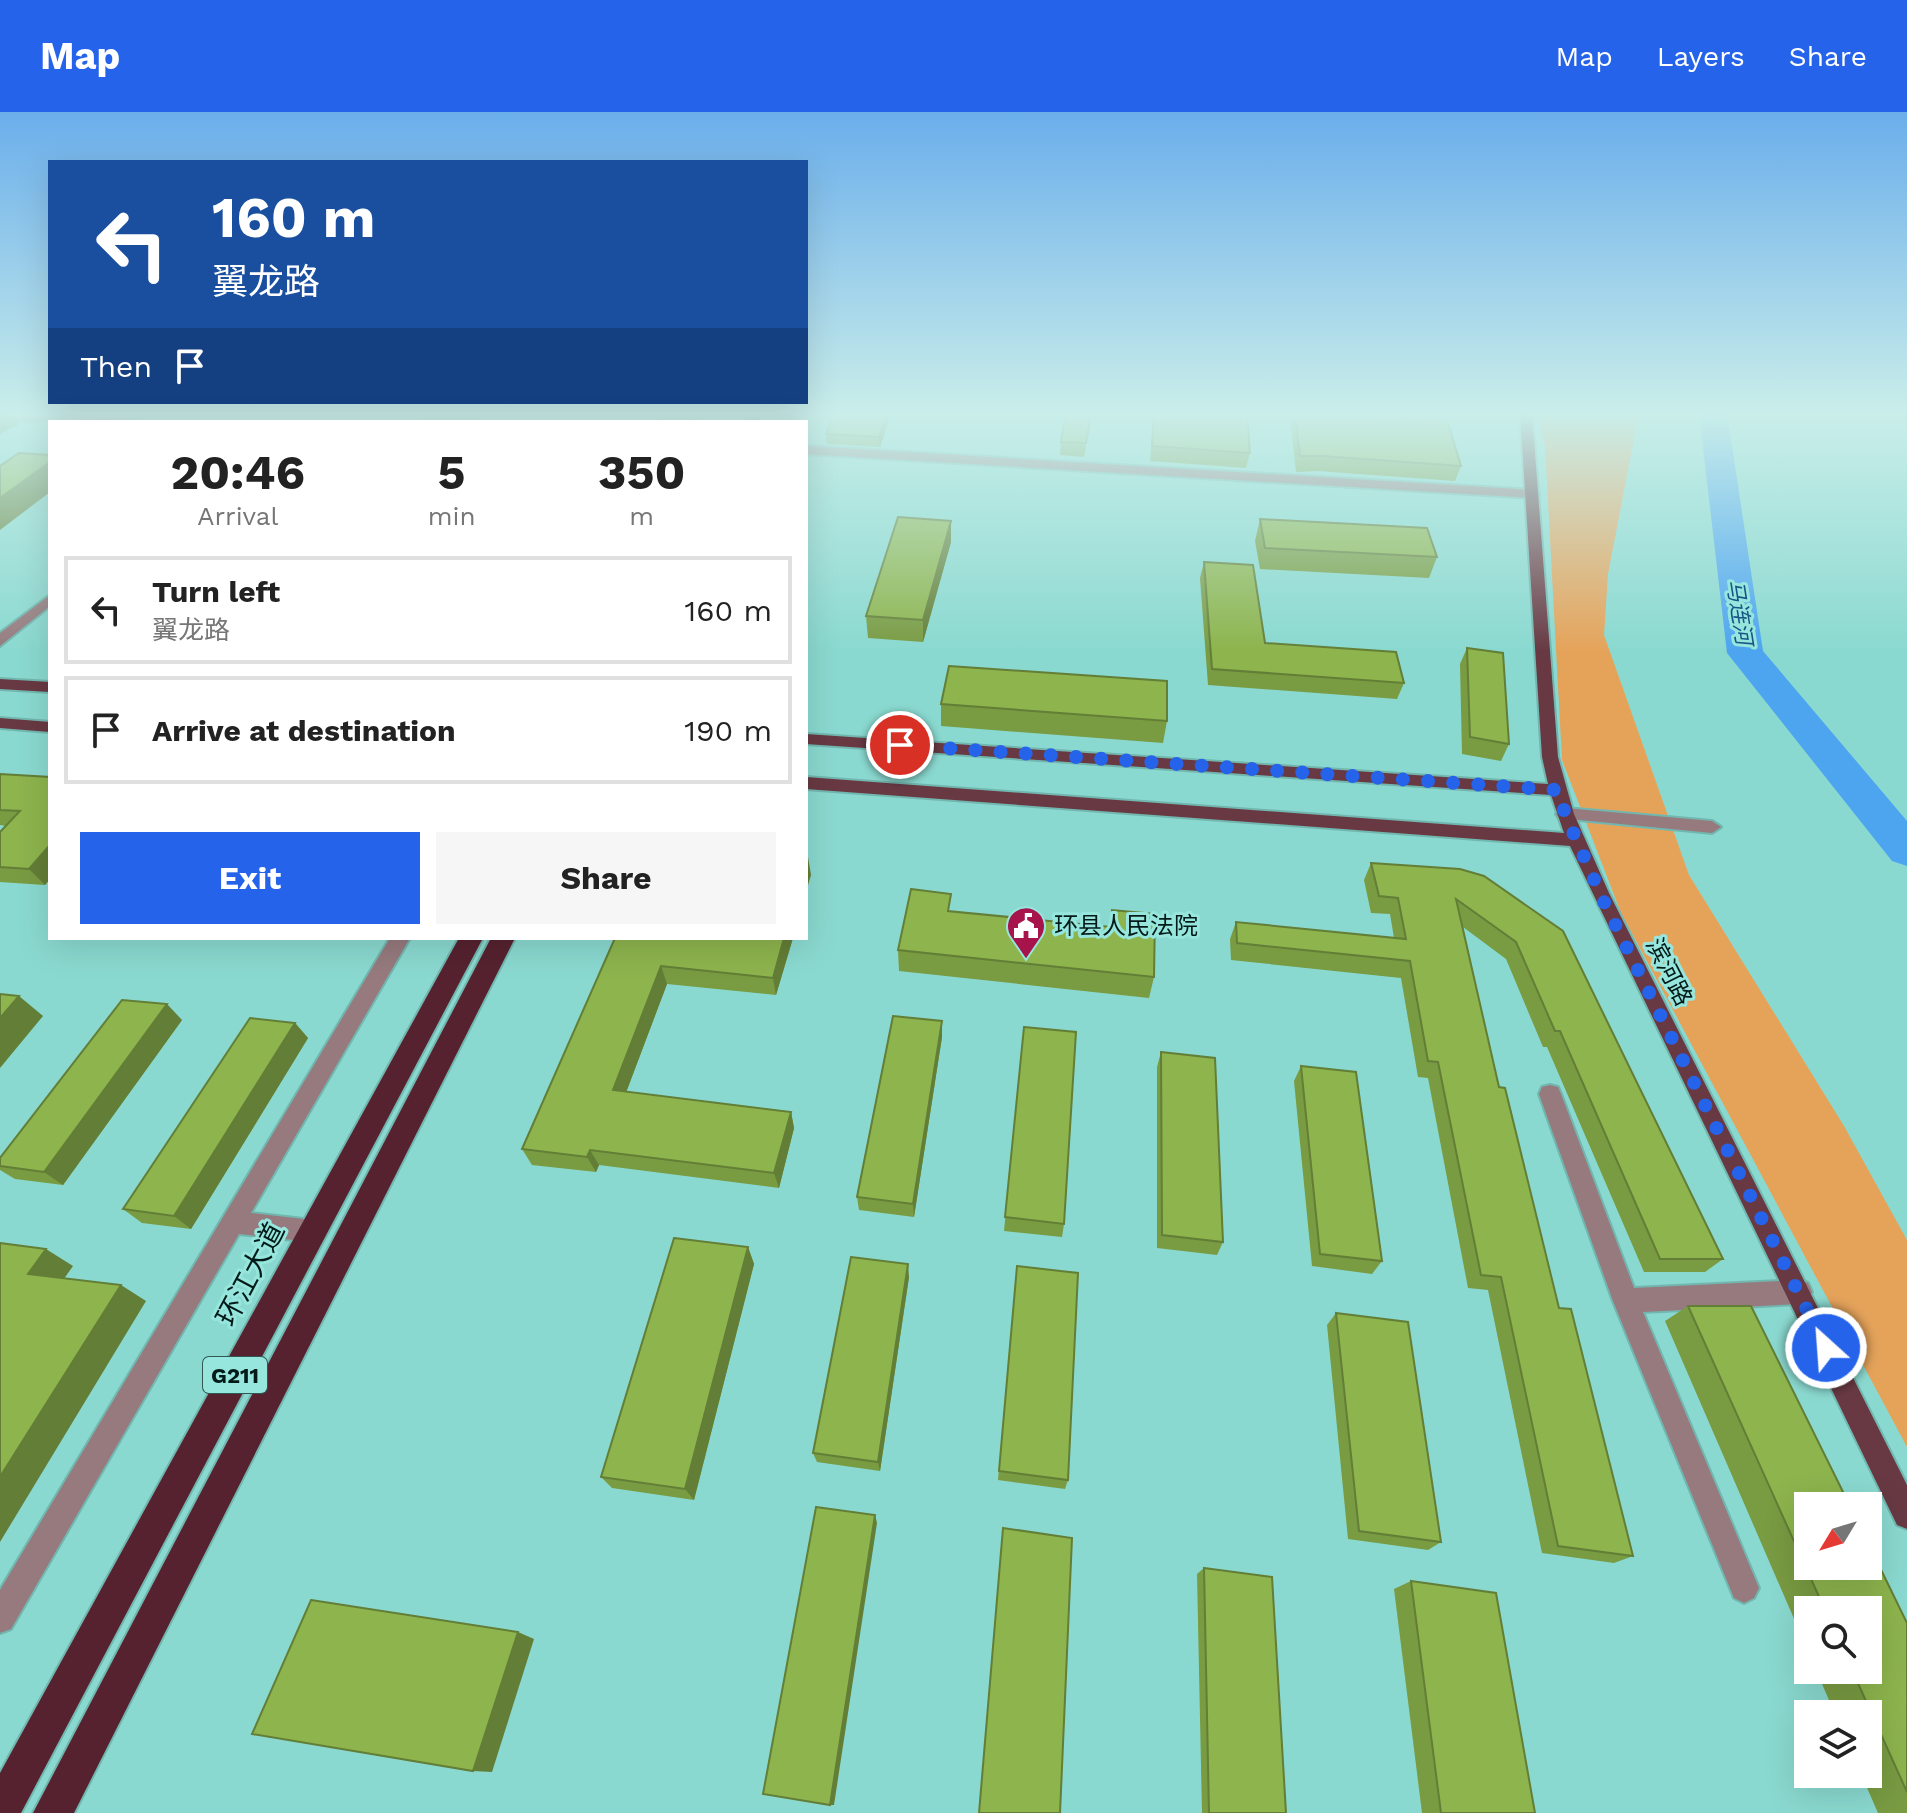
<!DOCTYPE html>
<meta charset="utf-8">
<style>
body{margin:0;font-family:"Work Sans","Noto Sans SC",sans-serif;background:#f6f6f6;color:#222;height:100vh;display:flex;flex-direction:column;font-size:30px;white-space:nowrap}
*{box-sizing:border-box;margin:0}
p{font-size:26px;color:#767676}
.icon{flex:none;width:44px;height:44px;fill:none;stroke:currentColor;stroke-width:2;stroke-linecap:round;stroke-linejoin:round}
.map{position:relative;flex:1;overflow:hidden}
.sheet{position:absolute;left:48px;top:308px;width:760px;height:520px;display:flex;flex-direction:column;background:#fff;border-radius:0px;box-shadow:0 8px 32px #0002}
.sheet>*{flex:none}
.top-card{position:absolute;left:48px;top:48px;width:760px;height:244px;border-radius:0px;box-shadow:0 8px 32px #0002;background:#1a4fa0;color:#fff;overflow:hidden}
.needle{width:52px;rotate:232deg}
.tools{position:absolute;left:1794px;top:1380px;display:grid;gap:16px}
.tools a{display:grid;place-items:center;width:88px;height:88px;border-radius:0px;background:#fff;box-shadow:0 8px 32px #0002;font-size:40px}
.pin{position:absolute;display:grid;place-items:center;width:68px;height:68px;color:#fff;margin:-34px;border:4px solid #fff;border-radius:50%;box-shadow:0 2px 8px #0007}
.me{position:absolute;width:88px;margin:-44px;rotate:334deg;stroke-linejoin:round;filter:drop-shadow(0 0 6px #0008)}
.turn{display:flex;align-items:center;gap:28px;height:168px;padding:0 32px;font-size:36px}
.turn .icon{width:104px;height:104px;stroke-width:2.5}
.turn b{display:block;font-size:56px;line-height:68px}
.then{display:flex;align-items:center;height:76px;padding:0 32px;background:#0003;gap:16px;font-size:30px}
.eta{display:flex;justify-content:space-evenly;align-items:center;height:136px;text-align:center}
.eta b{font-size:48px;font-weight:700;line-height:56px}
.primary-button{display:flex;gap:16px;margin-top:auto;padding:16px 32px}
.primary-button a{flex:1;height:92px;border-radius:0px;background:#2563eb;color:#fff;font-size:32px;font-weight:700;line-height:92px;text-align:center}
.primary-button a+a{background:#f6f6f6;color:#222}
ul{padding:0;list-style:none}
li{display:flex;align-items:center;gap:24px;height:108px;margin:0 16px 12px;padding:0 16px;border:4px solid #e0e0e0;border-radius:0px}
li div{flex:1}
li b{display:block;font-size:30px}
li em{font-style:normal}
header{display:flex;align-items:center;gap:48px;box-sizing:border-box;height:112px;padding:0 40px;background:#2563eb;color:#fff}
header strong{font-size:38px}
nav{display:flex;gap:44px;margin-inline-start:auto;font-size:28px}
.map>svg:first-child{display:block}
.green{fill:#e5a35a}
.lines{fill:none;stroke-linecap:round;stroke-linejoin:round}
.river{fill:#4da5ef;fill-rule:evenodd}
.minor-casing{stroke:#72b7af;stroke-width:4}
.major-casing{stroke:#72b7af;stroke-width:4}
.highway-casing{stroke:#72b7af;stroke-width:4}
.minor{fill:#967a7e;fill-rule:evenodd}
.major{fill:#683943;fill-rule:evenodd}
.highway{fill:#56222f;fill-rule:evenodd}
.wall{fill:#799b42}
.shaded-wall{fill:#637e36}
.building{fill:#8db44d;stroke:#637e36;stroke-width:2}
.route{stroke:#2563eb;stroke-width:14;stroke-dasharray:0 25.2}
.labels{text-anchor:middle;stroke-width:6;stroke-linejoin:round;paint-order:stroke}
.far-water-label{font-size:22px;font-style:italic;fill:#175586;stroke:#97e6dd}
.shield{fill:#97e6dd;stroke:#2f5753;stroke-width:2}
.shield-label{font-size:22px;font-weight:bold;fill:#021a18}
.poi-label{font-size:24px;fill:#021a18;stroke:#97e6dd;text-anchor:start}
.street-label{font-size:24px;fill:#021a18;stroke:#97e6dd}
.near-street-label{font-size:28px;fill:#021a18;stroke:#97e6dd}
</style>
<header>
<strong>Map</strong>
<nav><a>Map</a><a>Layers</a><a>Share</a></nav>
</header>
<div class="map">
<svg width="1907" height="1701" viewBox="0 0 1907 1701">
<rect width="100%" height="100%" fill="#8ad9d0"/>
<polygon class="green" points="1538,301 1639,301 1608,462 1604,523 1689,763 1844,1014 1907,1128 1907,1335 1621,801 1562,648 1545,334"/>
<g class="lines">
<polygon class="river" points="1699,301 1727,301 1763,539 1907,709 1907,754 1892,749 1727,541"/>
<g class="minor-casing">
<g id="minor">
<polygon points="0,303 138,306 144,310 0,309"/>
<polygon points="806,334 1533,378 1539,382 1533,386 806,342"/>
<polygon points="50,483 50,494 0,534 0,521"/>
<polygon points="1565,696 1712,709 1721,715 1712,721 1559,706 1556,702 1559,698"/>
<polygon points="390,826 410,826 251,1101 312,1108 321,1111 324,1119 321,1127 312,1130 239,1122 11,1517 0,1521 0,1478"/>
<polygon points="1550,973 1558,975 1561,982 1634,1176 1799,1168 1808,1171 1812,1180 1808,1189 1799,1192 1643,1200 1759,1476 1754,1486 1744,1491 1734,1486 1613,1189 1539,982 1542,975"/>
</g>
</g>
<g class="major-casing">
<g id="major">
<polygon points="1520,301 1532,301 1558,645 1574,702 1609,781 1907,1373 1907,1417 1897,1413 1570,734 806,677 806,665 1564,721 1551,683 806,632 806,622 1548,672 1542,645"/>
<polygon points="0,567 50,570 50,580 0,577"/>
<polygon points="0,606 50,610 50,620 0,616"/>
</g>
</g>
<g class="highway-casing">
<g id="highway">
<polygon points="749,301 763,301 758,310 744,310"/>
<polygon points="459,826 483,826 21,1701 0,1701 0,1661"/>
<polygon points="491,826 515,826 74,1701 33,1701"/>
</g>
</g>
<use href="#minor" class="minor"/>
<use href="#major" class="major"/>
<use href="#highway" class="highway"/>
</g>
<g class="wall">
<polygon points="385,301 485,301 477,310 387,306"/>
<polygon points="660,301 701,301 696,310 658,310 657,305"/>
<polygon points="891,301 880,335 827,332 826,322"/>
<polygon points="1092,301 1084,345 1060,343 1061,330"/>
<polygon points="1154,301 1247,301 1250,341 1246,356 1150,349"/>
<polygon points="1294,301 1345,301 1461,354 1455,369 1318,359 1296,360 1291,313"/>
<polygon points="1260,407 1437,445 1429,466 1260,457 1255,429"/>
<polygon points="951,430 923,530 868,526 866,504"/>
<polygon points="1204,450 1265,531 1404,571 1397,587 1208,573 1200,466"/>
<polygon points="1467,536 1509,632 1501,649 1462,642 1460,552"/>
<polygon points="941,592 1167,609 1163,631 941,614"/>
<polygon points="0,662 50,665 50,767 45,773 0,770 0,720 6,714 0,713"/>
<polygon points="1371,751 1484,764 1723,1147 1705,1160 1644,1160 1547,935 1543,935 1506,847 1463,815 1499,975 1559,1196 1633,1444 1614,1451 1542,1441 1488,1178 1468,1176 1428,966 1418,965 1401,866 1231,848 1230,827 1236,810 1394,826 1390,802 1371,801 1364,768"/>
<polygon points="1112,798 1154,865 1149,886 899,859 898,838 951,799 1109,815"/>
<polygon points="615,826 793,826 776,883 667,872 626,980 791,1000 794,1016 779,1076 599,1053 596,1060 532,1053 522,1037"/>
<polygon points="182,908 63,1073 15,1067 0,1058 0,1046"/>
<polygon points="295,911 308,926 191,1117 142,1111 123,1097"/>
<polygon points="1024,915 1064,1112 1062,1125 1004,1119"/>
<polygon points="942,925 914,1105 859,1098 857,1085"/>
<polygon points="1161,940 1223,1130 1217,1143 1157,1136 1157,955"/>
<polygon points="1301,954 1382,1149 1372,1162 1312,1154 1294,969"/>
<polygon points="748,1135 754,1152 694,1388 612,1376 601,1365"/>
<polygon points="1017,1154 1068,1368 1065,1377 998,1368"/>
<polygon points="909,1165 880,1359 817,1350 813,1341"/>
<polygon points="1688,1194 1907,1511 1907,1701 1878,1701 1861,1662 1868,1662 1868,1602 1835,1602 1816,1558 1868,1558 1868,1498 1808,1498 1808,1539 1665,1209"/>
<polygon points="1336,1201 1441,1430 1428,1438 1348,1427 1327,1213"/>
<polygon points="1003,1416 1060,1701 979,1701"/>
<polygon points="1204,1456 1286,1701 1202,1701 1197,1462"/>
<polygon points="1411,1469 1535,1701 1422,1701 1394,1477"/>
</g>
<g class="shaded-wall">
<polygon points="0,301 11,301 19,312 0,322"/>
<polygon points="473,301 485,301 477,310 476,310"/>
<polygon points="690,301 701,301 696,310 687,310 687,306"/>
<polygon points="887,301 891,301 880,335 879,325"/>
<polygon points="50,350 50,380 0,418 0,386"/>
<polygon points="951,409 951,430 923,530 923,508"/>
<polygon points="50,733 50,767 45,773 29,757"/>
<polygon points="808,745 811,763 806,780 806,752"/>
<polygon points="784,826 793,826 776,883 773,866"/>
<polygon points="661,854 667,872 621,994 613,978"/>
<polygon points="19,884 43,904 0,956 0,906"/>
<polygon points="167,892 182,908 63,1073 44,1060"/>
<polygon points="942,909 942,925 914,1105 913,1092"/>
<polygon points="295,911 308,926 191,1117 174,1104"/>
<polygon points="791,1000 794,1016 779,1076 774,1061"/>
<polygon points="590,1038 599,1053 596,1060 587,1045"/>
<polygon points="748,1135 754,1152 694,1388 685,1377"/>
<polygon points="46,1137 73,1154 56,1178 28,1162"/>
<polygon points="908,1152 909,1165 880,1359 878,1350"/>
<polygon points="121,1173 146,1189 0,1430 0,1365"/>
<polygon points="875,1403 877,1411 834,1693 830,1693"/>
<polygon points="518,1520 534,1527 492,1660 473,1659"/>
</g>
<g class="building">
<polygon points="660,301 690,301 687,306 657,305"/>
<polygon points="835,301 887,301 879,325 826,322"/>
<polygon points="1066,301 1091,301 1086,331 1061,330"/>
<polygon points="1154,301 1247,301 1250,341 1152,334"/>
<polygon points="1295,301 1345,301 1447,308 1461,354 1322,344 1300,344"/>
<polygon points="19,341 50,343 50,350 0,386 0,354"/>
<polygon points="898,405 951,409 923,508 866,504"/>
<polygon points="1260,407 1427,416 1437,445 1265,436"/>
<polygon points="1204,450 1253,453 1265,531 1396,540 1404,571 1212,557"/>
<polygon points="1467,536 1503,541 1509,632 1470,625"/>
<polygon points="949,554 1167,569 1167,609 941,592"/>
<polygon points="0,662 50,665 50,733 29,757 0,755 0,720 20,699 0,698"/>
<polygon points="1371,751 1460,757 1484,764 1563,819 1723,1147 1660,1147 1560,919 1555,919 1516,830 1456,787 1499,975 1505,976 1559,1196 1571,1197 1633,1444 1558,1434 1501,1165 1481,1163 1438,950 1428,949 1410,849 1237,831 1236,810 1406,827 1398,786 1379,784"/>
<polygon points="911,777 951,782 948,799 1111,815 1112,798 1155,802 1154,865 898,838"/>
<polygon points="615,826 784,826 773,866 661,854 613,978 791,1000 774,1061 590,1038 587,1045 522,1037"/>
<polygon points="0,882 19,884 0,906"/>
<polygon points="122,888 167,892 44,1060 0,1054 0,1046"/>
<polygon points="893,904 942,909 913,1092 857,1085"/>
<polygon points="250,906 295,911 174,1104 123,1097"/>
<polygon points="1024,915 1076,920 1064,1112 1005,1105"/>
<polygon points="1161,940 1215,946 1223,1130 1162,1123"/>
<polygon points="1301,954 1356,960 1382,1149 1320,1142"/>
<polygon points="674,1126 748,1135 685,1377 601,1365"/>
<polygon points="0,1131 46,1137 28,1162 121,1173 0,1365"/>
<polygon points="851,1145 908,1152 878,1350 813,1341"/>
<polygon points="1017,1154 1078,1161 1068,1368 999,1359"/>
<polygon points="1688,1194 1751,1194 1850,1394 1808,1394 1808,1454 1868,1454 1868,1431 1907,1511 1907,1680 1852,1558 1868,1558 1868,1498 1825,1498"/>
<polygon points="1336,1201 1408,1210 1441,1430 1359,1419"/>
<polygon points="816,1395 875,1403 830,1693 763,1682"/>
<polygon points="1003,1416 1072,1426 1060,1701 979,1701"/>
<polygon points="1204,1456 1272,1465 1286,1701 1209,1701"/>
<polygon points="1411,1469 1496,1481 1535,1701 1441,1701"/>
<polygon points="311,1488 518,1520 473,1659 252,1622"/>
</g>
<linearGradient id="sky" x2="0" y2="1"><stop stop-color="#6aaeeb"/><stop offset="0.56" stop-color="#caeeea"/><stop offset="1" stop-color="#caeeea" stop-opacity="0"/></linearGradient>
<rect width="1907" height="539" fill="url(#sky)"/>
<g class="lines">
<polyline class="route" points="900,633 1558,678 1565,702 1604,790 1826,1236"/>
</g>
<defs>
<g id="civic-pin" transform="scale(2)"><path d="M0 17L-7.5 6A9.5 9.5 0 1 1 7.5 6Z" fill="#a7134b" stroke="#97e6dd"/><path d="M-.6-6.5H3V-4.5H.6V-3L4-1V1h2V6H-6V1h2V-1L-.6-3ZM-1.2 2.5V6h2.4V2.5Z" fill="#fff"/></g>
</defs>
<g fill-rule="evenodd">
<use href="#civic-pin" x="1026" y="814"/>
</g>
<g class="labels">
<g class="far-water-label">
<text transform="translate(1740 500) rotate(81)" y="8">马连河</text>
</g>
<rect class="shield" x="203" y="1245" width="64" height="36" rx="6"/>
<g class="shield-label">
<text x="235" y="1271">G211</text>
</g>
<g class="poi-label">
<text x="1054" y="822">环县人民法院</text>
</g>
<g class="street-label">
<text transform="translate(1669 860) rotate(63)" y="8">滨河路</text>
</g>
<g class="near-street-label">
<text transform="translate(250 1162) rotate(-62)" y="10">环江大道</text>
</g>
</g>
</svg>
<div class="tools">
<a><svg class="needle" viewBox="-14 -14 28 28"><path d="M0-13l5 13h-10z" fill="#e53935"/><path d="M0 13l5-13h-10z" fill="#767676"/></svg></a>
<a><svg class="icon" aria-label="search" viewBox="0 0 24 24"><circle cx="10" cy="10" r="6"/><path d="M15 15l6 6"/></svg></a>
<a><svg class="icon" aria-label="layers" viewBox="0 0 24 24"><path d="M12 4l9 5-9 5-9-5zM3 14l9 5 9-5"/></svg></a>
</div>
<div class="pin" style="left:900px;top:633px;background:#d93025"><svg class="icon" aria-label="arrive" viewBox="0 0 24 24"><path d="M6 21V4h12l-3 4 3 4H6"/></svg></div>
<svg class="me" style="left:1826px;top:1236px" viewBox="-20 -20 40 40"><circle r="17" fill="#2563eb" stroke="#fff" stroke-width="3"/><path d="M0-11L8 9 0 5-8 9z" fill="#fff"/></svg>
<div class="top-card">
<div class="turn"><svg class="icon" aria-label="left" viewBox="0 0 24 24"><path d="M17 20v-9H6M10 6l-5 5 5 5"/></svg><div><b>160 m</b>翼龙路</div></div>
<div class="then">Then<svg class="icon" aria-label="arrive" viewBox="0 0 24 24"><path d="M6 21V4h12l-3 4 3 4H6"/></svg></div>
</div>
<section class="sheet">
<div class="eta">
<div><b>20:46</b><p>Arrival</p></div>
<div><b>5</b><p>min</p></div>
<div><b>350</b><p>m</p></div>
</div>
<ul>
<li><svg class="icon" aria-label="left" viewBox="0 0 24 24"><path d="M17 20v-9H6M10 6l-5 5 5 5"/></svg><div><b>Turn left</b><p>翼龙路</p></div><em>160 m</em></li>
<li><svg class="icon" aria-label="arrive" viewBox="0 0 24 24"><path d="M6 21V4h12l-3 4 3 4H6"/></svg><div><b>Arrive at destination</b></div><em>190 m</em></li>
</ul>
<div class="primary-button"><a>Exit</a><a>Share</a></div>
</section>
</div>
